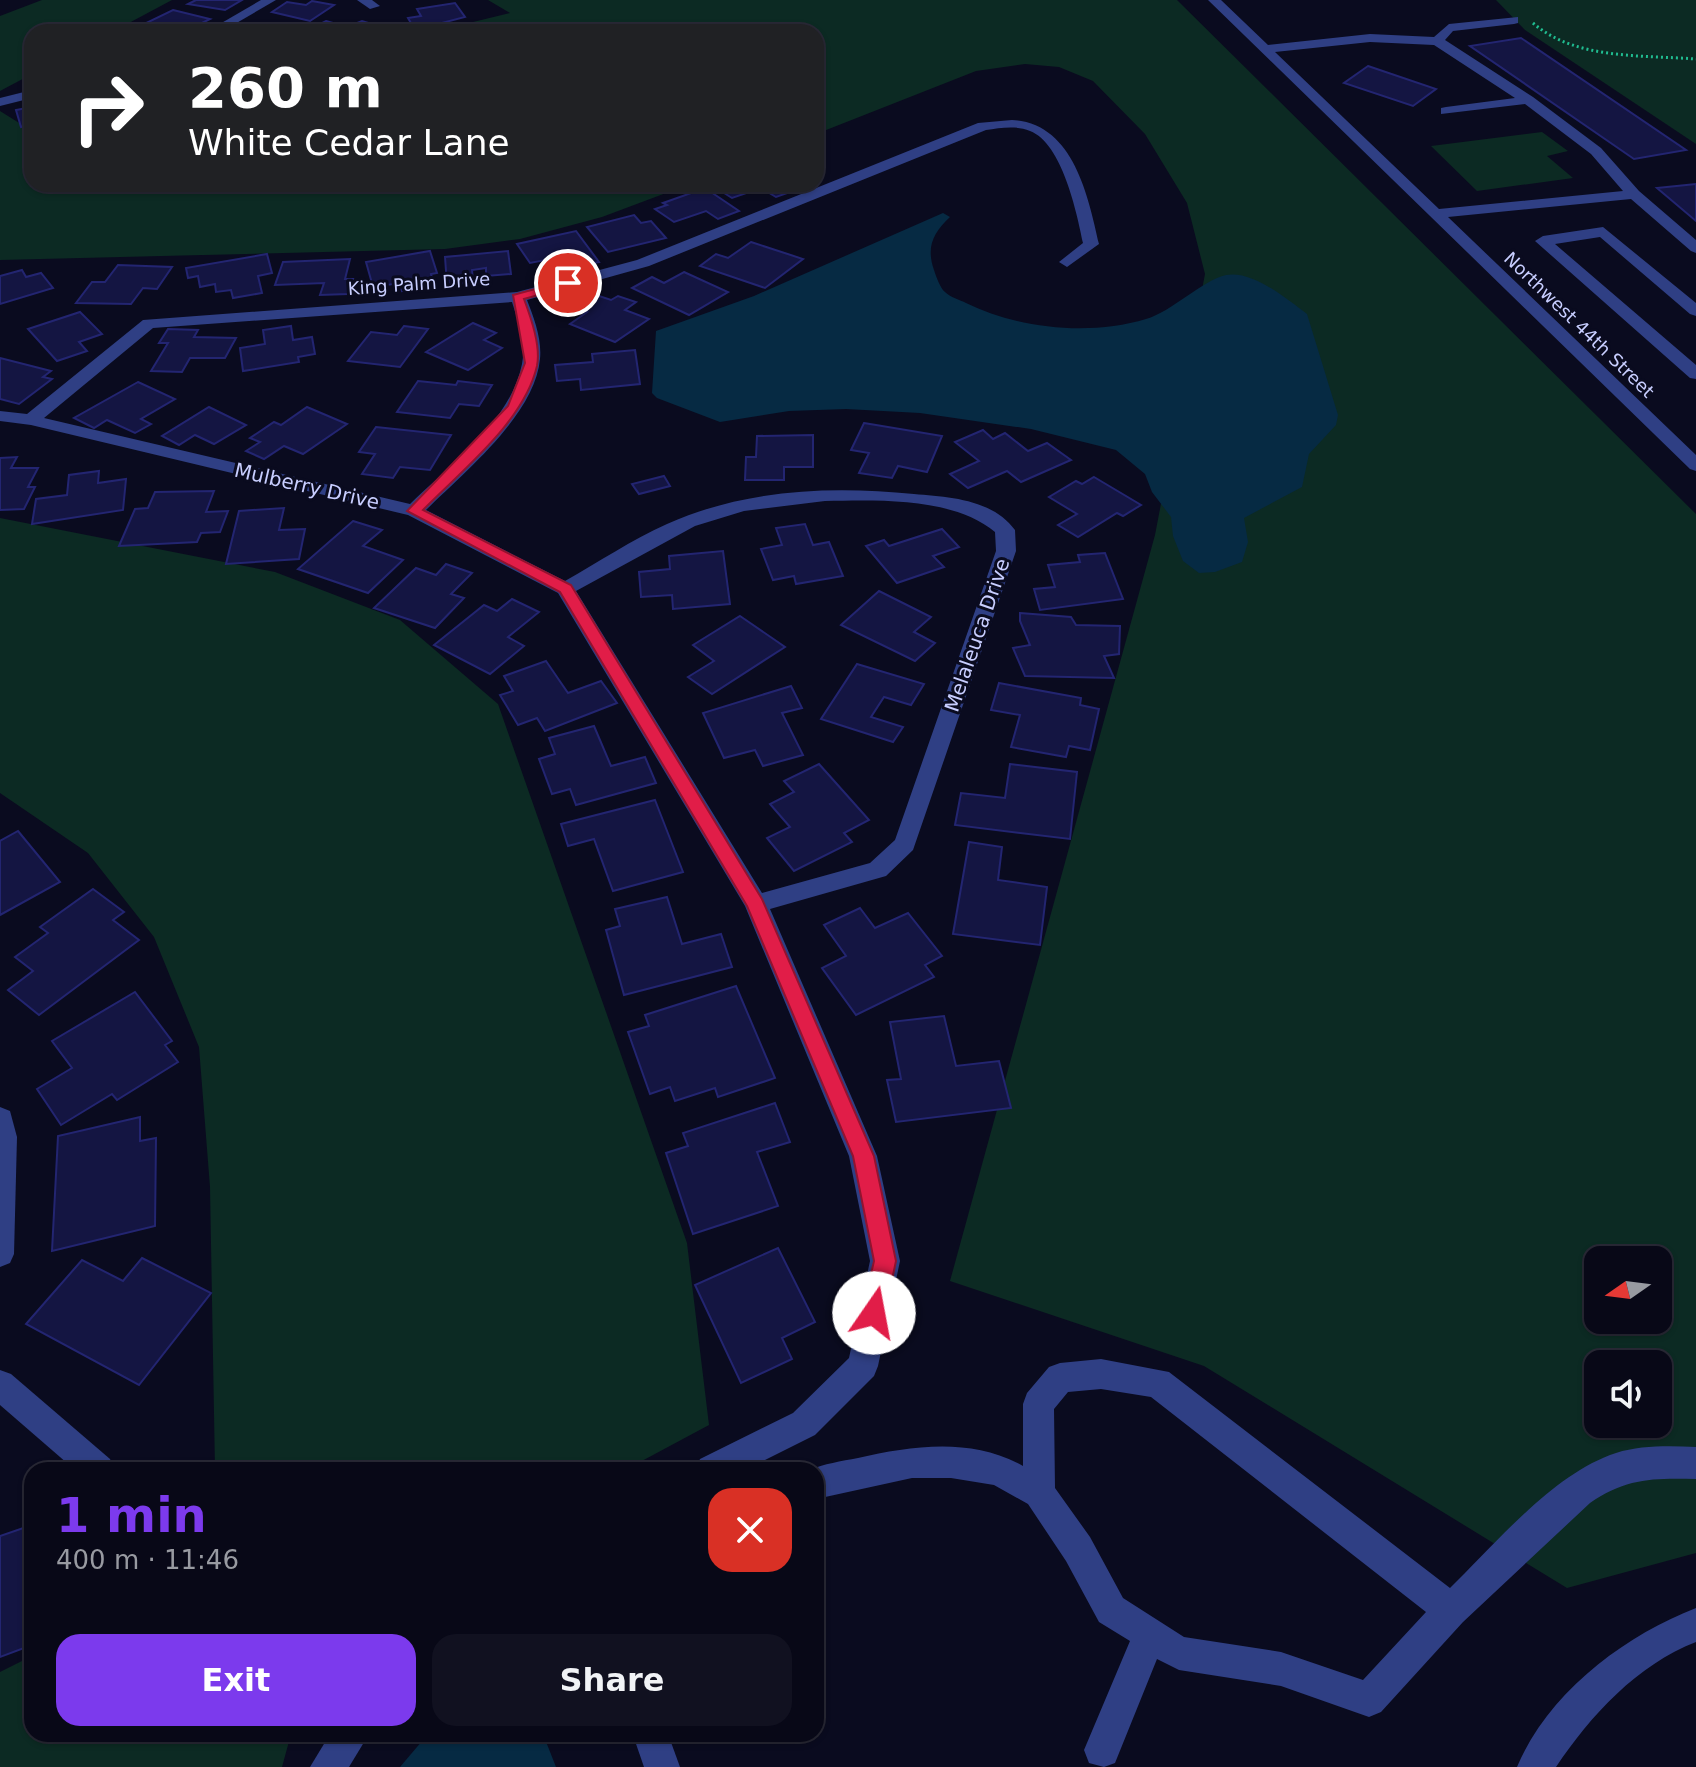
<!DOCTYPE html>
<meta charset="utf-8">
<style>
body{margin:0;font-family:"DejaVu Sans",sans-serif;background:#111120;color:#f1f3f6;height:100vh;display:flex;flex-direction:column;font-size:30px;white-space:nowrap}
*{box-sizing:border-box;margin:0}
p{font-size:26px;color:#989aa1}
.icon{flex:none;width:44px;height:44px;fill:none;stroke:currentColor;stroke-width:2;stroke-linecap:round;stroke-linejoin:round}
.map{position:relative;flex:1;overflow:hidden}
.sheet{position:absolute;left:24px;top:1462px;width:800px;height:280px;display:flex;flex-direction:column;background:#080817;border-radius:24px;box-shadow:0 2px 6px #0004,0 0 0 2px #292936}
.sheet>*{flex:none}
.top-card{position:absolute;left:24px;top:24px;width:800px;height:168px;border-radius:24px;box-shadow:0 2px 6px #0004,0 0 0 2px #292936;background:#202124;color:#fff;overflow:hidden}
.needle{width:52px;rotate:256deg}
.tools{position:absolute;left:1584px;top:1246px;display:grid;gap:16px}
.tools a{display:grid;place-items:center;width:88px;height:88px;border-radius:16px;background:#080817;box-shadow:0 2px 6px #0004,0 0 0 2px #292936;font-size:40px}
.pin{position:absolute;display:grid;place-items:center;width:68px;height:68px;color:#fff;margin:-34px;border:4px solid #fff;border-radius:50%;box-shadow:0 2px 8px #0007}
.me{position:absolute;width:88px;margin:-44px;rotate:12deg;stroke-linejoin:round;filter:drop-shadow(0 0 6px #0008)}
.turn{display:flex;align-items:center;gap:28px;height:168px;padding:0 32px;font-size:36px}
.turn .icon{width:104px;height:104px;stroke-width:2.5}
.turn b{display:block;font-size:56px;line-height:68px}
.round{display:grid;place-items:center;flex:none;width:84px;height:84px;border-radius:24px;background:#111120}
.headline{display:flex;align-items:center;justify-content:space-between;height:136px;padding:0 32px}
h1{font-size:48px;font-weight:700;line-height:60px;color:#7c3aed}
.button{display:flex;gap:16px;margin-top:auto;padding:16px 32px}
.button a{flex:1;height:92px;border-radius:24px;background:#7c3aed;color:#fff;font-size:32px;font-weight:700;line-height:92px;text-align:center}
.button a+a{background:#111120;color:#f1f3f6}
.map>svg:first-child{display:block}
.green{fill:#0c2a23;fill-rule:evenodd}
.water{fill:#062a43}
.building{fill:#141542;stroke:#232571;stroke-width:2}
.lines{fill:none;stroke-linecap:round;stroke-linejoin:round}
.path{stroke:#20bc90;stroke-width:3;stroke-dasharray:2 3;stroke-linecap:butt}
.minor{fill:#2f3f84;fill-rule:evenodd}
.route{fill:#e11d48;stroke:#92132f;stroke-width:2}
.labels{text-anchor:middle;stroke-width:6;stroke-linejoin:round;paint-order:stroke}
.far-street-label{font-size:18px;fill:#c8ceff;stroke:#0a0b1f}
.street-label{font-size:20px;fill:#c8ceff;stroke:#0a0b1f}
</style>
<div class="map">
<svg width="1696" height="1767" viewBox="0 0 1696 1767">
<rect width="100%" height="100%" fill="#0a0b1f"/>
<g class="green">
<polygon points="42,0 172,0 112,32 32,32 32,74 0,91 0,16"/>
<path d="M488,0H1177L1696,514V1553L1567,1588L1204,1366L950,1281L1155,535L1205,274L1187,203L1145,134L1093,81L1059,67L1025,64L976,71L816,134V32H432L510,13ZM1598,1260H1658V1320H1598ZM1598,1364H1658V1424H1598Z"/>
<polygon points="1496,0 1696,0 1696,144 1525,30"/>
<polygon points="0,111 32,131 32,184 690,184 602,217 520,239 445,249 0,260"/>
<polygon points="1542,132 1568,151 1547,156 1573,178 1477,191 1431,146"/>
<polygon points="0,518 275,572 400,620 498,704 687,1243 709,1425 625,1470 215,1470 210,1187 199,1047 154,937 88,853 0,793"/>
<polygon points="32,1656 32,1734 291,1734 282,1767 0,1767 0,1672"/>
</g>
<g class="water">
<path d="M943,213L950,217C933,233 926,247 934,270C936,276 940,288 945,292C950,297 960,300 966,303C1019,329 1090,336 1146,319C1171,312 1203,280 1226,275C1253,270 1287,299 1307,314L1338,415L1336,425L1309,454L1302,487L1244,518L1248,542L1242,562L1215,572L1199,573L1183,561L1173,536L1171,517L1152,492L1145,474L1116,450L1031,429L920,413L846,409L789,411L720,422L657,398L652,393L656,331L754,296Z"/>
<polygon points="428,1734 543,1734 556,1767 400,1767"/>
</g>
<g class="building">
<polygon points="196,0 242,0 225,10 188,4"/>
<polygon points="312,1 334,5 310,21 272,12 287,2 306,5"/>
<polygon points="455,3 465,17 415,30 408,18 421,16 417,9"/>
<polygon points="173,10 210,19 184,32 142,25"/>
<polygon points="326,21 347,27 362,21 385,28 380,30 388,32 321,32 310,29"/>
<polygon points="1521,38 1686,150 1634,159 1470,46"/>
<polygon points="1368,66 1436,89 1413,106 1344,83"/>
<polygon points="32,107 32,125 21,127 16,110"/>
<polygon points="710,184 787,184 796,190 776,197 761,188 732,198"/>
<polygon points="1696,184 1696,221 1657,188"/>
<polygon points="705,188 739,211 718,219 706,211 674,222 655,209 667,205 663,203"/>
<polygon points="634,215 641,223 651,221 666,238 608,252 587,227"/>
<polygon points="576,231 599,262 574,267 566,256 530,263 517,244"/>
<polygon points="751,242 803,259 765,288 700,266 716,254 728,258"/>
<polygon points="430,251 437,273 431,274 434,286 402,291 400,283 373,287 366,262"/>
<polygon points="508,251 511,274 486,276 486,268 472,270 473,282 447,285 445,257"/>
<polygon points="267,254 272,273 258,276 262,293 233,298 231,290 216,292 215,284 200,287 198,276 188,278 186,268"/>
<polygon points="350,259 345,279 353,279 348,294 320,295 324,283 275,285 283,262"/>
<polygon points="118,265 172,267 157,289 143,288 131,304 76,303 92,282 105,282"/>
<polygon points="22,270 26,277 41,273 53,288 0,304 0,276"/>
<polygon points="684,272 728,292 689,315 632,288 652,277 664,283"/>
<polygon points="593,294 611,300 618,296 636,302 625,310 649,319 615,342 570,324 587,312 573,307"/>
<polygon points="80,312 102,334 79,342 87,351 57,361 28,329"/>
<polygon points="473,323 496,333 484,340 502,348 468,370 426,352"/>
<polygon points="291,326 293,340 312,337 315,354 298,357 299,362 243,371 240,348 265,344 263,330"/>
<polygon points="404,326 428,329 400,367 348,361 371,332 397,335"/>
<polygon points="168,329 198,330 194,337 236,338 225,358 190,358 182,372 151,371 168,343 159,343"/>
<polygon points="635,350 640,384 581,390 580,379 557,381 555,365 593,362 592,354"/>
<polygon points="0,358 51,371 43,377 52,379 19,404 0,399"/>
<polygon points="418,381 456,385 458,381 492,385 479,406 459,404 450,418 397,412"/>
<polygon points="138,382 175,399 141,419 151,424 135,433 107,420 94,428 74,418"/>
<polygon points="209,407 246,425 214,444 195,435 179,445 162,436"/>
<polygon points="307,407 347,424 303,454 284,446 264,459 246,451 260,442 250,438 274,422 281,425"/>
<polygon points="864,423 942,436 927,472 898,466 892,478 859,473 869,453 851,450"/>
<polygon points="376,427 451,435 430,470 400,467 393,478 362,474 375,454 359,452"/>
<polygon points="983,430 993,439 1005,433 1028,451 1047,443 1071,460 1021,482 1007,471 968,488 950,474 979,461 955,442"/>
<polygon points="813,435 813,467 784,467 784,480 745,480 746,457 756,457 757,436"/>
<polygon points="17,457 11,468 38,468 28,487 35,487 24,509 0,510 0,458"/>
<polygon points="99,471 98,483 126,479 123,510 32,524 36,499 67,495 69,475"/>
<polygon points="664,476 670,486 639,494 632,484"/>
<polygon points="1094,477 1141,505 1123,516 1117,513 1078,537 1058,525 1077,514 1049,497 1076,481 1082,484"/>
<polygon points="214,491 206,512 228,511 220,532 201,533 197,542 119,546 135,509 148,508 155,492"/>
<polygon points="284,508 279,530 305,529 299,559 226,564 239,511"/>
<polygon points="353,521 382,530 363,546 403,560 368,593 298,569"/>
<polygon points="805,524 813,545 829,542 843,576 796,584 794,576 773,580 761,549 782,545 776,528"/>
<polygon points="942,529 959,547 933,556 944,567 897,583 866,546 884,540 889,546"/>
<polygon points="723,551 730,604 673,609 672,595 641,597 639,572 670,569 669,556"/>
<polygon points="1105,553 1123,599 1040,610 1034,589 1055,587 1048,565 1080,562 1078,555"/>
<polygon points="446,564 472,573 451,594 464,598 435,628 374,608 416,568 436,575"/>
<polygon points="879,591 931,617 914,632 935,643 915,661 841,625"/>
<polygon points="512,599 539,612 508,637 524,646 490,674 434,645 484,605 497,611"/>
<polygon points="1020,613 1071,617 1076,625 1120,626 1119,654 1104,656 1114,678 1025,676 1013,648 1030,645 1020,621"/>
<polygon points="740,616 785,647 712,694 688,677 714,661 693,645"/>
<polygon points="546,661 568,693 601,681 617,703 545,731 537,718 518,725 500,695 513,691 504,676"/>
<polygon points="857,664 924,684 911,705 884,697 871,717 903,727 893,742 821,719"/>
<polygon points="999,683 1081,698 1080,705 1099,709 1090,750 1069,746 1066,757 1011,747 1020,715 991,710"/>
<polygon points="791,686 802,708 782,713 803,755 763,766 755,750 724,758 703,713"/>
<polygon points="594,726 611,766 645,757 656,783 576,805 570,789 552,794 539,759 555,754 549,738"/>
<polygon points="819,764 869,820 844,833 852,842 794,871 767,838 790,827 770,804 794,792 784,781"/>
<polygon points="1010,764 1077,772 1070,839 955,825 961,793 1005,798"/>
<polygon points="655,800 683,872 613,891 594,839 568,846 561,824"/>
<polygon points="18,831 60,882 0,915 0,841"/>
<polygon points="969,842 1002,847 998,880 1047,887 1040,945 953,934"/>
<polygon points="93,889 124,912 113,920 139,940 39,1015 8,990 33,971 15,957 48,933 40,927"/>
<polygon points="667,897 682,944 721,934 732,967 624,995 606,930 620,926 615,909"/>
<polygon points="860,908 875,928 908,913 942,956 925,965 934,977 856,1015 822,968 846,956 824,925"/>
<polygon points="736,986 775,1078 718,1097 715,1088 675,1101 670,1087 650,1094 628,1032 649,1026 645,1015"/>
<polygon points="135,992 172,1041 165,1045 178,1062 117,1100 112,1094 61,1125 37,1089 72,1068 52,1041"/>
<polygon points="944,1016 956,1066 999,1061 1011,1108 896,1122 887,1080 901,1079 890,1022"/>
<polygon points="775,1103 790,1142 757,1152 778,1206 693,1234 666,1153 688,1146 683,1133"/>
<polygon points="140,1117 140,1141 156,1138 155,1226 52,1251 58,1136"/>
<polygon points="778,1248 815,1322 782,1338 792,1359 741,1383 695,1285"/>
<polygon points="142,1258 211,1293 139,1385 26,1324 82,1260 123,1281"/>
<polygon points="32,1525 32,1645 0,1657 0,1536"/>
</g>
<g class="lines">
<path class="path" d="M1533,23C1575,60 1643,55 1696,59"/>
<g class="minor">
<polygon points="261,0 276,0 221,32 206,32"/>
<polygon points="357,0 372,0 380,6 370,9"/>
<path d="M1208,0H1221L1268,45L1370,34L1434,37L1449,24L1518,17V23L1514,24L1453,31L1445,40L1533,97L1601,148L1639,191L1696,240V253L1691,251L1631,199L1448,217L1696,455V471L1690,469ZM1370,42L1434,45L1515,98L1446,107L1441,108V114L1525,104L1591,154L1623,191L1439,209L1275,52Z"/>
<polygon points="32,90 32,98 0,106 0,98"/>
<path d="M1012,120C1073,123 1088,195 1099,244L1067,267L1059,262L1083,243C1077,213 1062,143 1030,131C1016,125 1000,128 986,130L649,266L527,300C534,318 542,339 540,359C535,415 464,472 426,510L565,581C599,562 631,540 667,524C745,489 830,486 914,494C949,497 992,499 1015,530L1016,551L913,850L886,876L770,909L877,1156L900,1261L878,1366L874,1376L815,1435L745,1470H695L700,1459L793,1413L849,1358L870,1261L849,1156L745,906L558,593L408,515L31,425L0,421V411L27,414L143,320L517,292L637,260L978,123ZM512,302C518,321 526,343 522,364C511,421 449,466 410,504L44,418L153,328ZM825,501C878,500 953,497 995,532L996,551L895,840L870,863L762,893L576,591L695,526L744,511Z"/>
<polygon points="1603,227 1696,303 1696,316 1690,314 1600,237 1555,244 1696,365 1696,379 1690,378 1535,241 1543,236"/>
<polygon points="0,1107 10,1111 17,1137 14,1254 10,1263 0,1267"/>
<path d="M1101,1359L1169,1372L1450,1588C1496,1543 1554,1473 1616,1453C1641,1445 1670,1446 1696,1447V1479C1653,1478 1626,1478 1590,1503L1463,1622L1381,1712L1369,1717L1281,1686L1179,1670L1157,1659L1115,1763L1104,1767L1089,1763L1084,1750L1130,1641L1099,1622L1066,1561L1028,1504L994,1485L951,1478H912L816,1499V1470H809C824,1464 841,1461 858,1458C912,1446 971,1437 1023,1466V1404L1027,1393L1049,1367L1060,1363ZM1101,1389L1151,1397L1426,1612L1363,1680L1281,1652L1184,1637L1123,1598L1090,1537L1055,1488L1054,1409L1068,1392Z"/>
<polygon points="0,1370 11,1374 110,1459 115,1470 75,1470 0,1405"/>
<path d="M1696,1608V1642C1637,1665 1591,1715 1556,1767H1517C1548,1693 1624,1636 1696,1608Z"/>
<polygon points="330,1734 369,1734 349,1767 310,1767"/>
<polygon points="638,1734 668,1734 680,1767 644,1767 635,1741"/>
</g>
</g>
<path class="route" d="M568,280L572,281V286L524,299C531,318 541,346 537,366C524,422 462,470 423,510L571,585L762,899L874,1156L896,1261L885,1313L882,1321L874,1324L866,1321L862,1313L874,1261L853,1156L747,906L560,592L407,511L508,406L525,363L513,295Z"/>
<g class="labels">
<g class="far-street-label">
<text transform="translate(419 284) rotate(-4)" y="6">King Palm Drive</text>
<text transform="translate(1579 325) rotate(44)" y="6">Northwest 44th Street</text>
</g>
<g class="street-label">
<text transform="translate(307 486) rotate(13)" y="7">Mulberry Drive</text>
<text transform="translate(977 635) rotate(-71)" y="7">Melaleuca Drive</text>
</g>
</g>
</svg>
<div class="tools">
<a><svg class="needle" viewBox="-14 -14 28 28"><path d="M0-13l5 13h-10z" fill="#e53935"/><path d="M0 13l5-13h-10z" fill="#989aa1"/></svg></a>
<a><svg class="icon" aria-label="sound" viewBox="0 0 24 24"><path d="M4 9h4l5-4v14l-5-4H4zM17 9q2 3 0 6"/></svg></a>
</div>
<div class="pin" style="left:568px;top:283px;background:#d93025"><svg class="icon" aria-label="arrive" viewBox="0 0 24 24"><path d="M6 21V4h12l-3 4 3 4H6"/></svg></div>
<svg class="me" style="left:874px;top:1313px" viewBox="-20 -20 40 40"><circle r="19" fill="#fff"/><path d="M0-13L10 11 0 6-10 11z" fill="#e11d48"/></svg>
<div class="top-card">
<div class="turn"><svg class="icon" aria-label="right" viewBox="0 0 24 24"><path d="M7 20v-9h11M14 6l5 5-5 5"/></svg><div><b>260 m</b>White Cedar Lane</div></div>
</div>
<section class="sheet">
<div class="headline"><div><h1>1 min</h1><p>400 m · 11:46</p></div><a class="round" style="background:#d93025;color:#fff"><svg class="icon" aria-label="close" viewBox="0 0 24 24"><path d="M6 6l12 12M18 6L6 18"/></svg></a></div>
<div class="button"><a>Exit</a><a>Share</a></div>
</section>
</div>
